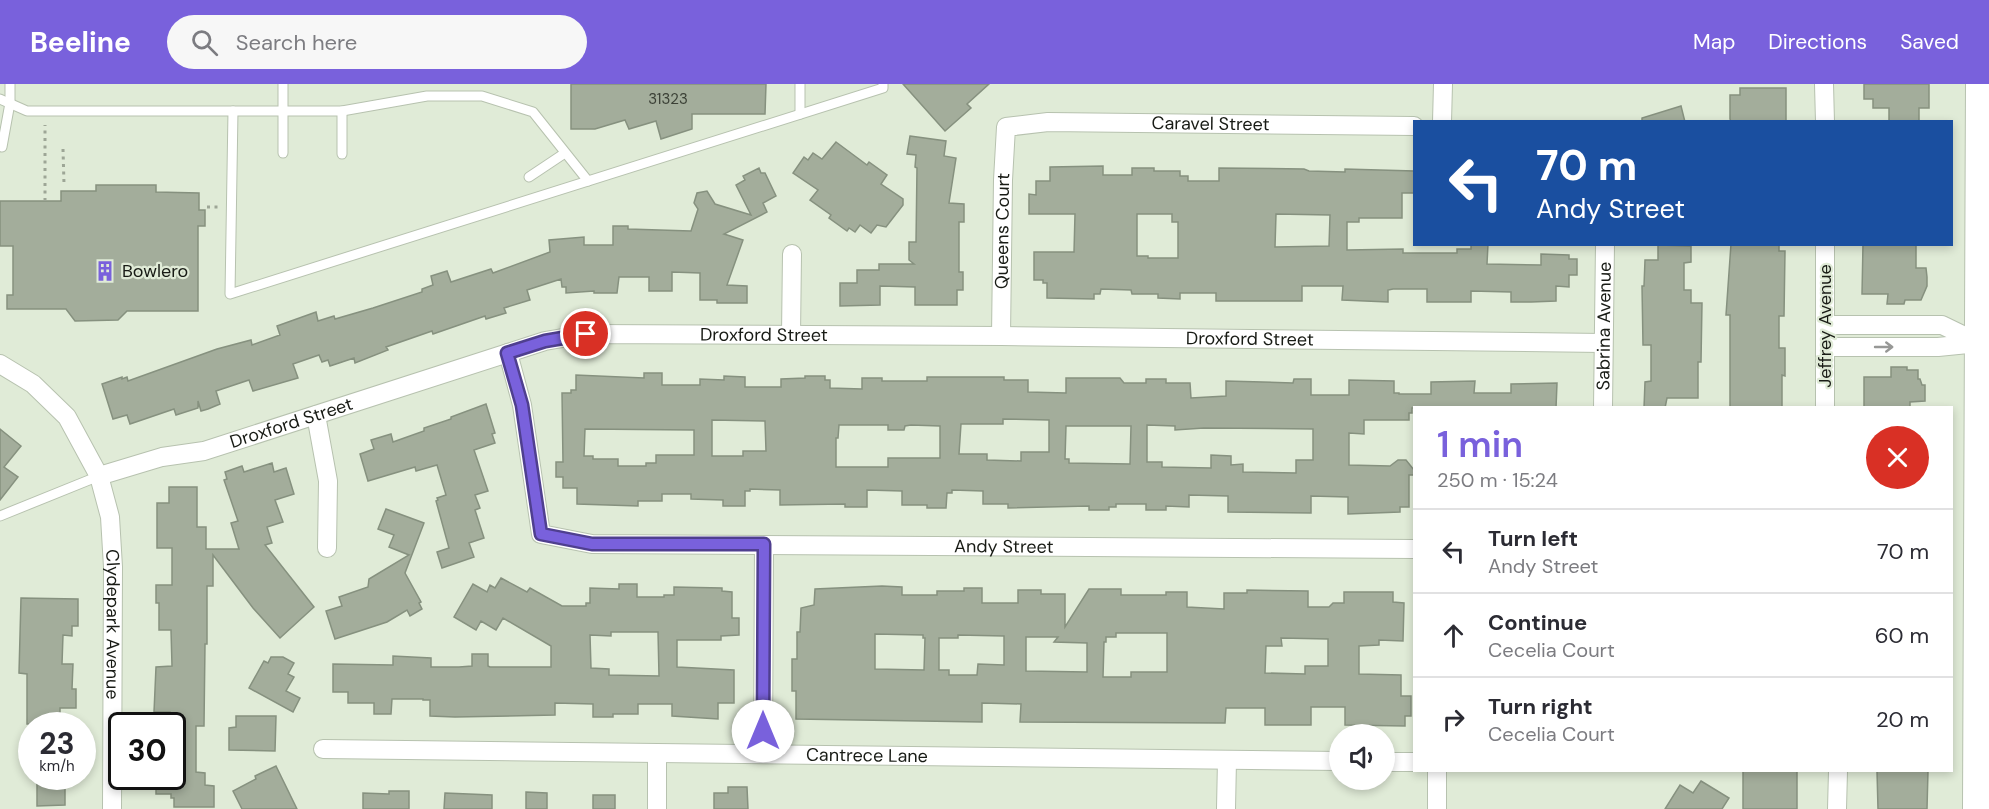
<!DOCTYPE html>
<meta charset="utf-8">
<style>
body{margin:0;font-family:"DM Sans",sans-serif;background:#f7f7f7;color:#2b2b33;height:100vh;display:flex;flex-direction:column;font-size:22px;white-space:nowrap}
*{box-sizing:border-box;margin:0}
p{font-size:20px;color:#7c7c81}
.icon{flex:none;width:33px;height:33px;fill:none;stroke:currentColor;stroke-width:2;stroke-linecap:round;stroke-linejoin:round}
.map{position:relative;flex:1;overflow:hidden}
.drawer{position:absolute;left:1413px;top:322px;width:540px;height:366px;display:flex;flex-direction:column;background:#fff;border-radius:0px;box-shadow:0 3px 9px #0003}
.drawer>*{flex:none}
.guide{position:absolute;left:1413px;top:36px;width:540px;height:126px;border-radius:0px;box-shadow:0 3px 9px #0003;background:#1a4fa0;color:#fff;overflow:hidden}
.tools{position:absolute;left:1329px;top:640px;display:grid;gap:12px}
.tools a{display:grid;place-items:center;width:66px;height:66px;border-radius:50%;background:#fff;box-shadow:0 3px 9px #0003;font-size:30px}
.speed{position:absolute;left:18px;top:628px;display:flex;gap:12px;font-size:30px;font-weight:700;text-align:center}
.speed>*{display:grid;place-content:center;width:78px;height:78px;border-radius:50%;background:#fff;box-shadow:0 3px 9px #0003;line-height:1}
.speed small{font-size:15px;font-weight:400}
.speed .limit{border:3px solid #111;border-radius:9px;background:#fff;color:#111}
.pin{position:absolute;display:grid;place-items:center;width:51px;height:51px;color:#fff;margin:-26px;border:3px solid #fff;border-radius:50%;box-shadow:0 2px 6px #0007}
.me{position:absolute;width:66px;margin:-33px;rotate:0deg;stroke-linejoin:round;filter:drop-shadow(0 0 4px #0008)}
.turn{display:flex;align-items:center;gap:21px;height:126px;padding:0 24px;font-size:27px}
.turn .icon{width:78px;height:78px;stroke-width:2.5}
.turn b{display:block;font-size:42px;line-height:51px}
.round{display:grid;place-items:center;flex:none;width:63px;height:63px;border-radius:32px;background:#f7f7f7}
.headline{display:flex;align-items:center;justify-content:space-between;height:102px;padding:0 24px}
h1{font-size:36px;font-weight:600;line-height:45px;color:#7961dc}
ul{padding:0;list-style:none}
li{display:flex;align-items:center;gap:18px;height:84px;padding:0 24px;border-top:2px solid #e1e1e2}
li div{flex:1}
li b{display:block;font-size:22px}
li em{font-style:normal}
header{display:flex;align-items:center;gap:36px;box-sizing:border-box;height:84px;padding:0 30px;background:#7961dc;color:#fff}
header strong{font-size:28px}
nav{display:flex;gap:33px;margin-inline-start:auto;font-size:21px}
.search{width:420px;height:54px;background:#f7f7f7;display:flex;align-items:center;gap:15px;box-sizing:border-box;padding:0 21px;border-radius:33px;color:#7c7c81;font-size:22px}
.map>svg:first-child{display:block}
.building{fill:#a3ad9b;stroke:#86917f;stroke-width:1.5;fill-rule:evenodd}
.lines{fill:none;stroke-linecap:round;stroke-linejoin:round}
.lane-casing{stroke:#b7c2af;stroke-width:11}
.street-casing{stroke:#b7c2af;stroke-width:20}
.secondary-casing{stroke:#b7c2af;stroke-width:28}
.path{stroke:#9da696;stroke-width:3;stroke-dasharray:3 4.5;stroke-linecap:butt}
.lane{stroke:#fff;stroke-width:9}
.street{stroke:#fff;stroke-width:18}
.secondary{stroke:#fff;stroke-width:26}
.oneway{stroke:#979896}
.route-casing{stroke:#4f3f8f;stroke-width:15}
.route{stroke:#7961dc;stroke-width:10}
.labels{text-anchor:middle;stroke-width:4.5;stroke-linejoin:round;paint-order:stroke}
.number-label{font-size:15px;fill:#3b4036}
.street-label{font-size:18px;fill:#181b15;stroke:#e0ebd7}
.poi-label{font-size:18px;fill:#181b15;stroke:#e0ebd7;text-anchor:start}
</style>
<header>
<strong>Beeline</strong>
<div class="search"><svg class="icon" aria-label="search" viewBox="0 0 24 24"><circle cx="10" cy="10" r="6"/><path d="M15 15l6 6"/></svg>Search here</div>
<nav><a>Map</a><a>Directions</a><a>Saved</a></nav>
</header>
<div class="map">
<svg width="1989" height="725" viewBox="0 0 1989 725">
<rect width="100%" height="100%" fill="#e0ebd7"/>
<g class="building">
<polygon points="571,0 766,0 765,30 692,30 692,45 661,55 656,37 629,45 625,36 595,45 571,45"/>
<polygon points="903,0 989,0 967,20 971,24 945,47"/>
<polygon points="1864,0 1929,0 1929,24 1919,24 1919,38 1889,38 1889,24 1873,24 1873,15 1864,15"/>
<polygon points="1740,4 1786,4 1786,38 1731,38 1730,35 1730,11 1740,11"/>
<polygon points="1681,22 1685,38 1642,38 1642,34"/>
<polygon points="910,52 946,57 944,72 956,74 949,119 964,120 964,138 959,138 959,188 963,188 963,206 957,206 957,221 915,221 915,203 880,202 880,221 840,222 840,199 857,199 857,186 879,186 879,180 914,180 909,176 909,158 916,158 917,84 915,83 916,71 907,70"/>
<polygon points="836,58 867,81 869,78 887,91 881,100 903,115 903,121 886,143 877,141 871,149 860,141 855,148 849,144 847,147 829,134 831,131 810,116 818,106 793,89 804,73 808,76 813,69 822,75"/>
<path d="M1103,82V91H1132V84H1154V87H1180V92H1188V97H1219V84L1304,85L1309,87L1345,88V85L1414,87V109H1402V134H1359V138H1347V166L1403,165V169H1457V165H1471V160H1488L1487,180L1541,181V170L1569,171V175H1577V191H1569V203L1556,202V217L1531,218H1511V208L1471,207V218H1427V205H1393L1388,206V218L1342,216L1343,202H1302V217H1216V209H1180V215L1158,214V210H1132L1131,206L1101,205L1100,210H1094V215L1047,214V199H1043V196H1034V168H1074L1075,130H1029V110L1036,111V97H1050V83ZM1137,130H1172V138H1178V174H1148V172H1137ZM1276,130L1330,131L1329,162L1275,163Z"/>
<polygon points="759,84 761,89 765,89 776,112 763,119 767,128 724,150 743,156 727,201 747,202 747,219 717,219 717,216 700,216 700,189 672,188 672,207 649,207 649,193 619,193 617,209 594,209 594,207 566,209 566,203 562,203 561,195 527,206 530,216 504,224 506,229 486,235 485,232 433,250 432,247 386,263 388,266 355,279 354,274 330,282 328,276 322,278 319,271 293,280 298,294 253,307 249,296 216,307 220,320 208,325 201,327 198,317 198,324 176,331 174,325 130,340 127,331 113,335 102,300 122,293 122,295 127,293 128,297 217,265 251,256 252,261 280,251 277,242 316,228 318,237 334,232 335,235 373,224 422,208 422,205 433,201 431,192 447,187 451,198 491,185 493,189 550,168 549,156 584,153 584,161 613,161 613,142 628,142 628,145 691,147 698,125 694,119 697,109 707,107 715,120 751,131 736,101 745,96 743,92"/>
<polygon points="96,101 156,101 156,108 199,109 199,126 205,126 205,142 198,142 198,227 127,227 118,236 75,237 66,225 7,225 7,211 13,211 13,162 0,162 0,117 61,117 61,107 96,107"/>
<polygon points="1731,160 1779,160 1779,167 1785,167 1784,232 1779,232 1779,264 1785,264 1785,292 1782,291 1782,324 1731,324 1730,322 1730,231 1726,231"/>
<polygon points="1863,160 1916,160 1916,184 1926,184 1927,193 1927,202 1921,216 1905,216 1904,220 1887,220 1888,210 1862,210"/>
<polygon points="1658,161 1691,162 1691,178 1684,179 1684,206 1691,206 1691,219 1702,219 1701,278 1698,278 1698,314 1667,314 1665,324 1644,324 1645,298 1651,297 1651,261 1643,261 1642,202 1644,202 1645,176 1658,176"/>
<polygon points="1891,283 1907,283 1907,286 1918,286 1918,295 1920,295 1922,301 1925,301 1925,317 1910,318 1910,324 1864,324 1864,293 1891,293"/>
<path d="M644,289H662V301H700V295L724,296V292L745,293V303H781V295L805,294V292H825V296H830V304L862,305V294H882V297H927V293H1004V296H1028V308L1066,309V294H1120L1124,299H1146V295H1166V299H1190L1191,314L1226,312V297L1293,299L1294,295H1311V311H1349V296L1394,297V309H1399V310H1431V298L1475,297L1474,309H1511V300L1557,299L1556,324H1412V329H1409V336H1364V350L1349,349V381L1390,382L1398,376H1406L1414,386V391H1409V423H1400V428L1348,430V413L1311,412V429L1228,428V412L1189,411V423L1166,422V426H1146V420H1116V423H1109V426H1089V422L1008,424V420H983V407L952,406V409H947L946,424H927V421H902V407L867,406V423H845V420L780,421V406L750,405V407H745V422H723V416L691,415V410H662V417H638V422L577,420V404H563V393H556V378H563L562,309H571V306H576V291L644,294ZM1003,335L1049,336V368H1021V377L987,376V370H959L961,340H1003ZM712,336L765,337L766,367H743V372H712ZM839,341H888V346H904L905,342L911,341L940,342V374H888V383H836V354H838ZM1147,341L1175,342V346L1204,344L1313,345V376H1296V389L1243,388V380L1231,381V372L1211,371V384L1162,383V378H1147ZM1066,342H1131L1130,380L1069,379V375H1065ZM585,345L694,346V371H656V379H646V382H618V375H593V372H584Z"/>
<polygon points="486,320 495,349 492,350 495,359 474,366 488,407 475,411 480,424 475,426 484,454 469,459 474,473 442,484 437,468 449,464 436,417 438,416 437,414 446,411 437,381 416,387 415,383 368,397 360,370 374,365 371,356 391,350 393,358 424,347 424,344 451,335 451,333"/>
<polygon points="0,345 21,362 4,383 18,393 0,416"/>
<polygon points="272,379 274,388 286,384 294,410 275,416 283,438 267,443 272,459 265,461 314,523 280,554 253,524 213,471 213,502 207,502 207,560 205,560 204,642 196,642 196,688 205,689 205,701 214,702 214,723 174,723 174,714 171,714 171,710 156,710 156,693 172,693 172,633 170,633 170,628 154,628 156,583 172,582 171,546 159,546 159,519 156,519 156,501 172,501 172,464 157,464 157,419 169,419 169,403 197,403 197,443 206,443 206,465 239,465 231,439 238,437 224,396 227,395 225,388 242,382 244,388"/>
<polygon points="386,425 424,439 405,489 421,518 419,519 422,525 410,532 407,526 387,538 335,555 326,527 342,522 339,513 368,503 369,495 409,471 389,463 394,451 378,445"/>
<path d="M501,494L527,508L530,504L562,522H586V519H590V504L619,505V500H637V513H664V511H674V503L722,504V507L732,508V534H739V551L721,552V556H677V583L734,586V619H718V635L672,632V620H638V630H613V633H593V620L555,619V631L455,633L430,632V616H423V615H392L391,630H374V619H348V608H333V580L393,581V572L431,574V583H459L472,582V570H488V582L490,583H551V562L503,534L496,546L481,537L476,546L454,533L473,500L487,508L490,501L495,504ZM611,548H658L659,592L609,591V585L591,584L590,551L611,552Z"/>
<path d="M882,502L902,503V511H937V507H964V504H982V519H1018V506H1041V510H1065V543L1089,505H1121V511H1166V508H1187V523L1224,525V509H1247V506L1308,507V523H1329L1333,519H1344V508H1393V518L1404,519L1403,557L1379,556V561L1359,562V590L1401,591V612H1411V632H1405V642L1345,641V623H1311V641H1265V624H1226L1225,639L1020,638L1021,620L982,619V638L796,635V607H792V575H797V548H800L801,524L814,521L815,505ZM1116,549H1167V588H1131V593H1103L1104,558H1106V553H1116ZM875,550L923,551V554H925L924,586L875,585ZM958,551L1004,552V581L978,580L977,591H949V586H939V554H958ZM1026,553H1058L1054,558L1087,559V588L1026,587ZM1281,554L1328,555V582H1305V590L1265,589L1266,562H1282Z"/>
<polygon points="21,514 78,515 78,542 72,542 72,552 63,551 62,580 73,580 72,605 76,605 76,624 60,624 60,640 27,640 27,590 19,589"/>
<polygon points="271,573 283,573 294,579 288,590 294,593 286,607 300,614 293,628 249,604 264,577 268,579"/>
<polygon points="236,632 276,632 275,667 229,666 229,644 236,643"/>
<polygon points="276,682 297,725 242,725 233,707 256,695 255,692"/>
<rect x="1743" y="687" width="54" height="38"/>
<polygon points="1877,687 1928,687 1927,725 1878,725"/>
<polygon points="37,693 65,693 65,721 37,722"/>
<polygon points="1701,697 1729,714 1722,725 1665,725 1680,701 1693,709"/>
<polygon points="728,703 747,703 748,725 714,725 714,709 728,709"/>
<polygon points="389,707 409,707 409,725 363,725 363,709 389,710"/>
<polygon points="526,708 547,709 547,725 526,725"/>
<polygon points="445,709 492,711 492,725 444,725"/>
<rect x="593" y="711" width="22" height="14"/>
</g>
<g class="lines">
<g class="lane-casing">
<g id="lane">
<polyline points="283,0 283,69"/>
<polyline points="0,15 27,27 342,27 427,12 482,12 533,28 588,97"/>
<polyline points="233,27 230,210 883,4 883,0"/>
<polyline points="342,27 342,70"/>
<polyline points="800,30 800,0"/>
<polyline points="2,63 10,19 10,0"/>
<polyline points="529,93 565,69"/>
<polyline points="0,432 99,392"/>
</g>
</g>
<g class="street-casing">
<g id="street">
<polyline points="1824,0 1825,38"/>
<polyline points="1442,38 1443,0"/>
<polyline points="1825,160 1825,324"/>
<polyline points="1825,241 1942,241 1977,258"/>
<polyline points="791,251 792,170"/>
<path id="s1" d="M1001,252L1003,96L1006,43L1048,38L1414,42"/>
<polyline points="1826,263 1938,263 1988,258"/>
<path id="s2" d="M508,269L522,321L541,450L592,460L1414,465"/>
<path id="s3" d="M0,280L33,300L67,333L99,392L110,433L113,483L112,725"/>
<path id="s4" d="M1603,324L1605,160"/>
<polyline points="316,331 328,397 327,464"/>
<path id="s5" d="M99,392L162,373L204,367L508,269L545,257L586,250L1001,252L1603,259"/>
<path id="s6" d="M323,665L1340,677"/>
<polyline points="763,670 764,461"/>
<polyline points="1384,678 1414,678"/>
<polyline points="657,725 657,669"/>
<polyline points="1226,725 1227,676"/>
<polyline points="1437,725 1437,687"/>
<polyline points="1837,725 1838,687"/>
</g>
</g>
<g class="secondary-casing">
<polyline id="secondary" points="1976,725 1979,0"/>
</g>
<g class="path">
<polyline points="63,65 64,100"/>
<polyline points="45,117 45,41"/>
<polyline points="207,123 220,123"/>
</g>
<use href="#lane" class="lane"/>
<use href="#street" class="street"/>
<use href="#secondary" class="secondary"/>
</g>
<defs><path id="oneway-shaft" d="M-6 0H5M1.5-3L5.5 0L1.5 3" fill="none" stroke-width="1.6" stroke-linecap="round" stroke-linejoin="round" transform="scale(1.5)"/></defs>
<use class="oneway" href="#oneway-shaft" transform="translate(1884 263)"/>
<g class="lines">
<g class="route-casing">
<polyline id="route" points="586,250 545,257 507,269 522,321 541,450 592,460 764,460 763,647"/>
</g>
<use href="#route" class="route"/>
</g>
<defs>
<g id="building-bare" transform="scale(1.62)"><path d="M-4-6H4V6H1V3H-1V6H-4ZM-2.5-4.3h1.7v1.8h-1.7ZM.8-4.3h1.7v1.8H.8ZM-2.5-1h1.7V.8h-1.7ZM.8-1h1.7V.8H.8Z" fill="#7961dc" stroke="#e0ebd7" stroke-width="2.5" paint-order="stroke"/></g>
</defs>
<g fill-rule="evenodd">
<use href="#building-bare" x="105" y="187"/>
</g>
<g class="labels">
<g class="number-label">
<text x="668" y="20">31323</text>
</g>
<g class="street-label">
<text dy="6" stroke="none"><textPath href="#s1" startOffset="414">Caravel Street</textPath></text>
<text dy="6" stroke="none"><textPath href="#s1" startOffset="105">Queens Court</textPath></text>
<text dy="6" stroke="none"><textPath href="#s4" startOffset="82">Sabrina Avenue</textPath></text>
<text transform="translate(1825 242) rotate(-90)" y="6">Jeffrey Avenue</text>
<text dy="6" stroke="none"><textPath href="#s5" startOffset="686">Droxford Street</textPath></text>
<text dy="6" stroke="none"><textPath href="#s5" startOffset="1172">Droxford Street</textPath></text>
<text dy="6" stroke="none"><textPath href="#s5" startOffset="200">Droxford Street</textPath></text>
<text dy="6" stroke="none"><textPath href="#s2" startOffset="648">Andy Street</textPath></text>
<text dy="6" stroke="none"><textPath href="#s3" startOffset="303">Clydepark Avenue</textPath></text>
<text dy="6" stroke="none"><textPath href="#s6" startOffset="544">Cantrece Lane</textPath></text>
</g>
<g class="poi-label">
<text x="122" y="193">Bowlero</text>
</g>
</g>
</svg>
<div class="tools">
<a><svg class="icon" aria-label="sound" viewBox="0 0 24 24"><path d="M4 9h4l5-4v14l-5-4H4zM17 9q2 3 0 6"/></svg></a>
</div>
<div class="speed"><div>23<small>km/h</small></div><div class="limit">30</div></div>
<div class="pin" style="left:586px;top:250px;background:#d93025"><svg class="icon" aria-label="arrive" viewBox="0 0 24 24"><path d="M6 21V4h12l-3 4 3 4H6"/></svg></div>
<svg class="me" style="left:763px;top:647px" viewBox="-20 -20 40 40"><circle r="19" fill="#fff"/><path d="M0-13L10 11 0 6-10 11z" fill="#7961dc"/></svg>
<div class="guide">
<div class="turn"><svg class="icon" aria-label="left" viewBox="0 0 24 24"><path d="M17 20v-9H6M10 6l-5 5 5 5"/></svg><div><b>70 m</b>Andy Street</div></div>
</div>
<section class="drawer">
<div class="headline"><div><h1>1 min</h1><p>250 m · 15:24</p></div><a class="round" style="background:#d93025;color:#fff"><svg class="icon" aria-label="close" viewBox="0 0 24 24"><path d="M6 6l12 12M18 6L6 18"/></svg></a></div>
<ul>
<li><svg class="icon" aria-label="left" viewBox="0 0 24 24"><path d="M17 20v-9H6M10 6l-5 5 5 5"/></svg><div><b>Turn left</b><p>Andy Street</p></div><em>70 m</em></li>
<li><svg class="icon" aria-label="ahead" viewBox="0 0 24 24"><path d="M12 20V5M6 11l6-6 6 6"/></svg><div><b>Continue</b><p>Cecelia Court</p></div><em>60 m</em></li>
<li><svg class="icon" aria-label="right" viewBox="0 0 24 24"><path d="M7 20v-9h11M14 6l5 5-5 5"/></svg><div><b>Turn right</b><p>Cecelia Court</p></div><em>20 m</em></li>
</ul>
</section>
</div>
